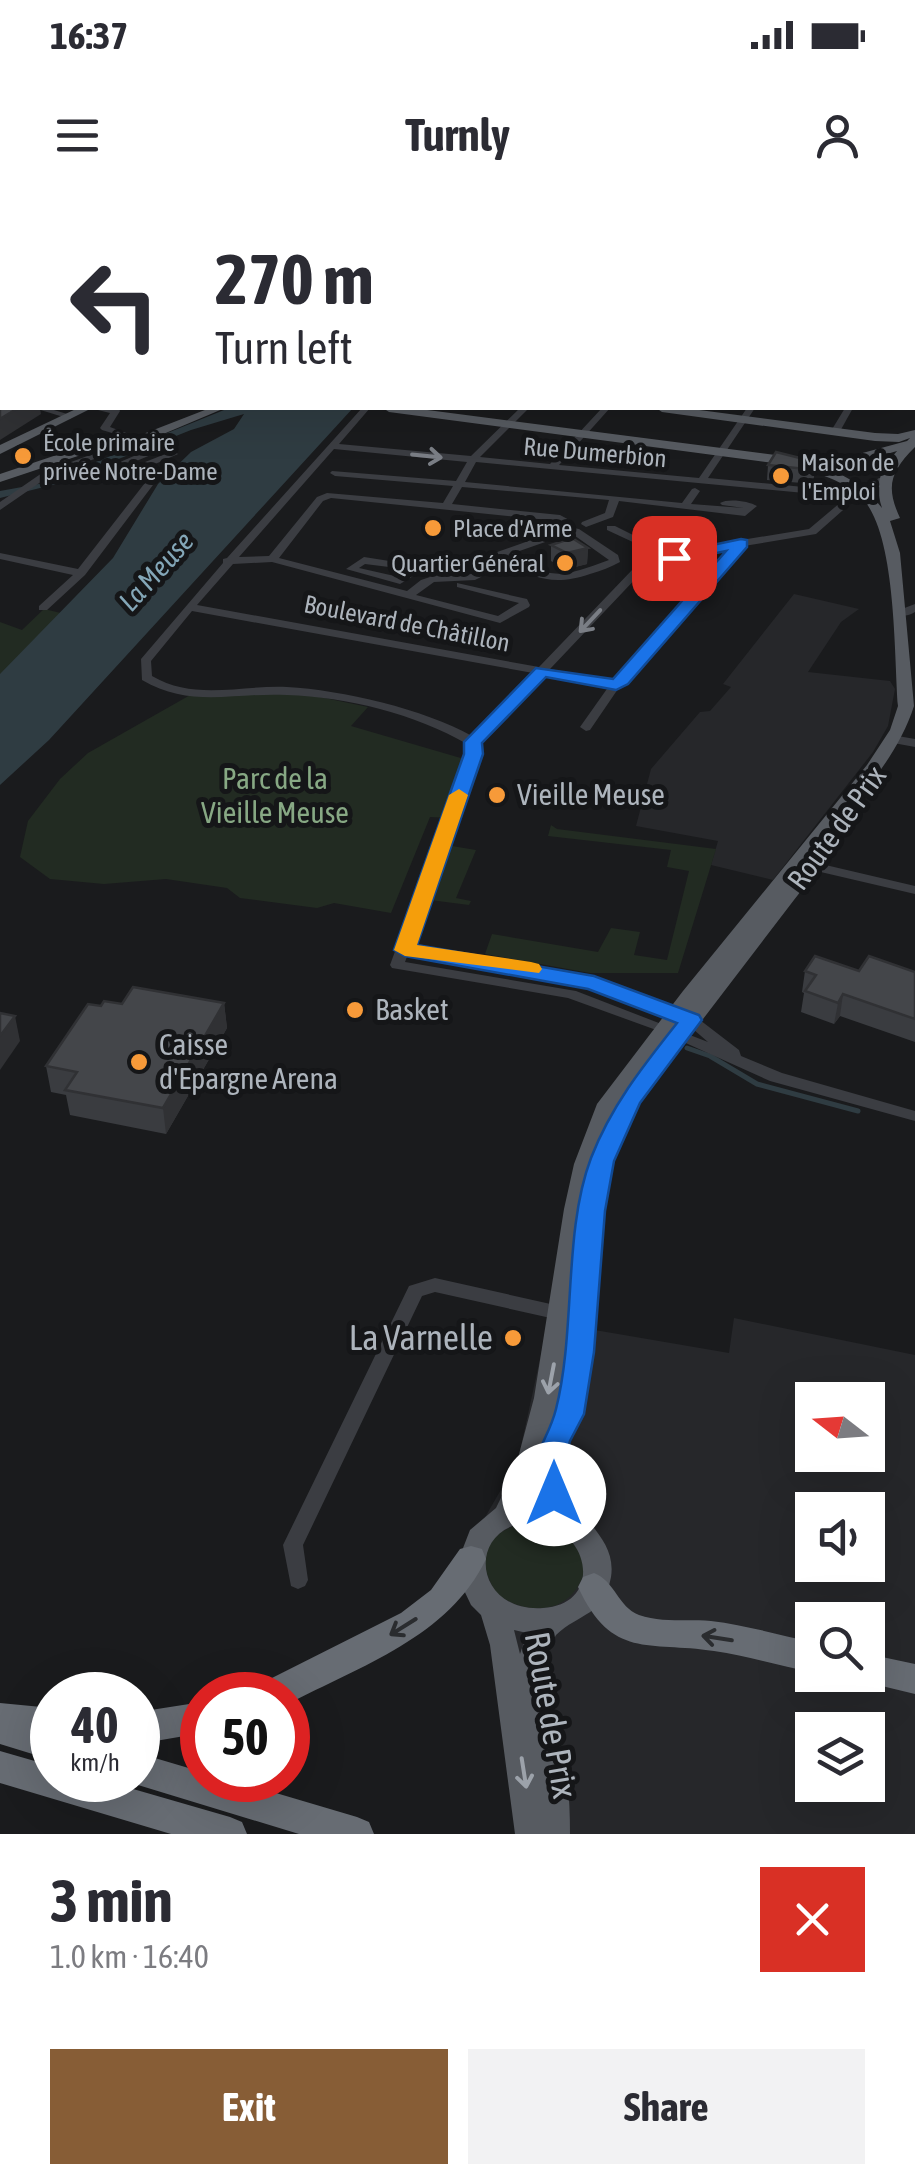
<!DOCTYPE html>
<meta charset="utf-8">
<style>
body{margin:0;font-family:"Asap Condensed",sans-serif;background:#f2f2f3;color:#2b2b33;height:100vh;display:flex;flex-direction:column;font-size:38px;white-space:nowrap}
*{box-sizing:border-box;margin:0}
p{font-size:32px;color:#7c7c81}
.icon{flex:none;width:55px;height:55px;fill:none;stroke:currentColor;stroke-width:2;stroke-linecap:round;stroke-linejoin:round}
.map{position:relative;height:1634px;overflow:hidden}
.details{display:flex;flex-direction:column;background:#fff;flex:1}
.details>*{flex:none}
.guide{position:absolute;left:0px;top:0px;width:915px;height:210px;box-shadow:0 10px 40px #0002;background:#fff;color:#2b2b33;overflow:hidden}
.needle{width:65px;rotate:287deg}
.buttons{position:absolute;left:795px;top:1182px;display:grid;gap:20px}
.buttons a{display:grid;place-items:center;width:90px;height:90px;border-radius:0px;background:#fff;box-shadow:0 10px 40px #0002;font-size:50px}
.speed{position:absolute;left:30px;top:1472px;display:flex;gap:20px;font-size:50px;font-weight:700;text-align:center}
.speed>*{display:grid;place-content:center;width:130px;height:130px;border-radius:50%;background:#fff;box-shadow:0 10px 40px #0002;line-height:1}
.speed small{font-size:25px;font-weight:400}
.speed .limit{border:15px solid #d22;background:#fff;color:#111}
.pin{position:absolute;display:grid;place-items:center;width:85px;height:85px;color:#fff;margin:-42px;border-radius:20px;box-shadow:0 5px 15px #0006}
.me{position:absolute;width:110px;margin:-55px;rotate:0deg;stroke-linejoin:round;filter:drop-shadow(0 0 8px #0008)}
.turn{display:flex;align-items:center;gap:35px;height:210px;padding:0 50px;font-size:45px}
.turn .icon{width:130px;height:130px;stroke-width:2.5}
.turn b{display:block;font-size:70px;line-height:85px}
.round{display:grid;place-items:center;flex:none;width:105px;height:105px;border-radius:0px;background:#f2f2f3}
.summary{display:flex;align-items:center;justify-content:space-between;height:170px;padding:0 50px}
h1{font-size:60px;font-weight:700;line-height:75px}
.primary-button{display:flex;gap:20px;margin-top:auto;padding:20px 50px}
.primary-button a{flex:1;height:115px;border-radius:0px;background:#875d36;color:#fff;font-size:40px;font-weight:700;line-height:115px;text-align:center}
.primary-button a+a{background:#f2f2f3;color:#2b2b33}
.status{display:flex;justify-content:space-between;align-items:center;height:70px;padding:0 50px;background:#fff;direction:ltr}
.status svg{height:28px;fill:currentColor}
header{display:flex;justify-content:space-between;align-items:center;height:130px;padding:0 50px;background:#fff;font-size:45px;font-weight:700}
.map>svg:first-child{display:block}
.built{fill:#26272a;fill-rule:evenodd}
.green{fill:#222b22}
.water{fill:#2f3c42}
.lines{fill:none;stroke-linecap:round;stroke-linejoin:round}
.stream{stroke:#2f3c42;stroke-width:5}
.minor{fill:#3b3d42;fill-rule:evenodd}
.major{fill:#575b61;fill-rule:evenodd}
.highway{fill:#676c73;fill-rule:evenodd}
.wall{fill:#3a3c40}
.shaded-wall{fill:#303134}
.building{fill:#44464a;stroke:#303134;stroke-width:2.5}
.oneway{stroke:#7a7e85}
.oneway2{stroke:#9ca2aa}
.oneway3{stroke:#2a2c2f}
.route{fill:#1a73e8;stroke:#114b97;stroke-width:2.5}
.slow{fill:#f59e0b}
.poi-dot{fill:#f79a39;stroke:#151618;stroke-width:4}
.labels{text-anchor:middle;stroke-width:10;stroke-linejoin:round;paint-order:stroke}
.far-poi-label{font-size:25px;fill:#adb4bc;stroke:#151618;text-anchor:start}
.far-street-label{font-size:25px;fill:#adb4bc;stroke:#151618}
.far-water-label{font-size:28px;font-style:italic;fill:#84a7b8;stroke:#151618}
.park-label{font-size:30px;fill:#87a884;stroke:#151618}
.poi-label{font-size:30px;fill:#adb4bc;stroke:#151618;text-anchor:start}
.street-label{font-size:30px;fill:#adb4bc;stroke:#151618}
.near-poi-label{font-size:35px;fill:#adb4bc;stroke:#151618;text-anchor:end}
.near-street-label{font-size:35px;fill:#adb4bc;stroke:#151618}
</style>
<div class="status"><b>16:37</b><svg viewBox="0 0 49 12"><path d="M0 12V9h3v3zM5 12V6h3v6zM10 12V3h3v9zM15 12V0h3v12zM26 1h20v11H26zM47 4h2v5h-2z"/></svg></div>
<header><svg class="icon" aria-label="menu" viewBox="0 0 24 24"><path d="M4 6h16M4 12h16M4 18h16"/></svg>Turnly<svg class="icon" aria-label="person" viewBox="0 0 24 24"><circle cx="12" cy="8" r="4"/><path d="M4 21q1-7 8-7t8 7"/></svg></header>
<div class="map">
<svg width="915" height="1634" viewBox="0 0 915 1634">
<rect width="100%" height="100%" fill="#1a1b1d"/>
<g class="built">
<polygon points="794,394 859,409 841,422 808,472 890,481 895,489 888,526 873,552 773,680 711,665 718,641 636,626 651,569 700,512 710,511 731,487 723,484"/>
<path d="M734,1118L915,1155V1634H516L496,1432L461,1359L518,1260L548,1122L729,1153ZM812,1200H868V1255H812ZM812,1310H868V1365H812ZM812,1420H868V1475H812ZM812,1530H868V1585H812Z"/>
</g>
<g class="green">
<polygon points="44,409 65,414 0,486 0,422 22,430"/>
<polygon points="286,490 368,507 351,526 471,561 451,618 430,617 391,713 334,703 317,708 240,698 227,688 166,679 104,684 50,679 20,657 28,621 60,579 88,553 192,494"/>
<polygon points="551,625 557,629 716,649 678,773 590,773 485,754 492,734 598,752 611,728 640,732 634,755 667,760 689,671 667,667 671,650 548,636"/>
<polygon points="452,646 476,650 456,698 471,701 469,705 430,700"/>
<path d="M536,1320C566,1326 577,1341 585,1369C574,1414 529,1418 495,1393L483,1364C489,1332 507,1327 536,1320Z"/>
</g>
<polygon class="water" points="229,208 353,208 49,540 0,585 0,474 113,358 158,284 191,252 234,229 244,214 191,230 56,284 0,298 0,291 44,283"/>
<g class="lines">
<polyline class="stream" points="687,848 710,856 757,884 858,911"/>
<g class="minor">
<polygon points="0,7 2,7 2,11 0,12"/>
<rect x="0" y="33" width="2" height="5"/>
<rect x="0" y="50" width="2" height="4"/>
<rect x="0" y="86" width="2" height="6"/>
<rect x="912" y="101" width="3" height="6"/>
<rect x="912" y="143" width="3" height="4"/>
<rect x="912" y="176" width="3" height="6"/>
<polygon points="1,179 2,180 2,193 0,192"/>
<polygon points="34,208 47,208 74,216 70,219"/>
<polygon points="90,208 119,209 120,211 110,227 129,234 129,238 102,230 100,228 110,213"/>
<path d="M362,208H370L339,244L471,256L520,208H529L480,257L550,264L602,208H610L559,265L699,278L747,208H755L708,278L856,292L879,278H885V282L851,303L816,334L744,346L620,486L590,530L586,531L580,527L609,486L544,475L479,543L481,550L411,746L531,764L599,780L696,817L739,850L741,856L782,873L915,911V921L770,881L659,831L568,798L392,768L390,765L469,550L467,544C415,514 347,497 287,495C235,492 191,509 142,480L141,459L223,363V359L227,358ZM334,249L467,262L456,281L332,271L330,273L335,276L453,286L443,303L327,293L317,297L269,356L239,357ZM476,262L847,297L809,329L693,348L633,369L539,467L197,405L233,364L272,362L500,423L529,407L530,405L527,399L457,383V387L519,403L498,416L416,395L434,382L475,380L481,377L494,360L499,358C532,378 552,387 590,374C601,371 611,367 620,362L618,355L579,329L568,327L486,356L474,373L464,376L442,374L415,365L364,357L346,369L400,384L420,372L430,377L421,380L407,391L279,358L323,301L331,298L558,321L568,325L573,322L560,315L452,304L462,287L609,300L605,313L582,322L581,324L586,327L613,317L619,301L745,316L757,306C749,301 728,298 720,303L722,305L744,308L691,304L700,291L695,288L692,289L682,303L465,282ZM571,333L609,360C562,377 553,381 508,355ZM731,348L613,480L550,469L641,373L695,354ZM365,364L405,369L409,372L399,377L359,368ZM192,411L533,473L472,536C424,509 342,490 287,487C240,485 194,501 152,476L151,461ZM408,754L531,774L590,787L686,823L708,842L576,791L405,762Z"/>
<polygon points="845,208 853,208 839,233 833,233 831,231"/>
<polygon points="135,238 143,240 48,277 0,310 0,302 42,273"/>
<polygon points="155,247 158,248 158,252 134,262 140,264 173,251 178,254 146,268 156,277 156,281 85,375 47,410 39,410 39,406 73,375 0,359 0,353 78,369 148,279 137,269 120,262"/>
<polygon points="607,326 615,326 659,348 650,350 607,330"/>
<path d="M915,404V412C909,416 898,418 894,412Z"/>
<polygon points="892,535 915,539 915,547 888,542 886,539"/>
<polygon points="800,659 915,686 915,694 795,666 793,663 795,660"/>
<polygon points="435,1078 564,1107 570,1109 573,1114 570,1119 564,1121 435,1092 422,1096 303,1345 308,1380 305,1386 298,1389 291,1386 283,1345 409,1086"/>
</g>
<g class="major">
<polygon points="588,0 598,0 598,2 589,2"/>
<rect x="0" y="101" width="2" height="6"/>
<polygon points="78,208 92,208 0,254 0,245"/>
<polygon points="210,208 225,208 142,243 126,240 0,282 0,274 122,233 138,236"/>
<path d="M383,208H412L791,257L855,255L907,241L910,238L899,242L875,241L662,212L656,208H684L875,233L898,234L915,230V247C891,271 885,286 900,318L890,321L900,353L914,506C896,562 851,606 815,652H825L828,656L825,660C783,714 742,768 700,823C680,848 657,874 639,901C621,931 611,967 604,1001C591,1070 603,1145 582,1213C576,1232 560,1249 561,1270C564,1313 618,1332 611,1377C604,1416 579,1413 556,1435C533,1475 556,1523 565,1564C569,1587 570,1611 570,1634H515L490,1445L481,1415L471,1405L461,1384L458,1361L470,1330L496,1308L515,1269L534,1198L564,1009L574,964L597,904L683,791L867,565L890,530L898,506C894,455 897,330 860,296C841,279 813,272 789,265L389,212ZM897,251C880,270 874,284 882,308C864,284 842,273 813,264L856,263ZM537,1277L544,1300L527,1299ZM533,1322C590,1327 605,1404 543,1408C472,1413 465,1324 533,1322ZM514,1430L527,1433L520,1454Z"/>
</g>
<g class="highway">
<path d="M471,1346L482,1349L486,1359C449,1437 360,1466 288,1504V1495H256L260,1484L401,1413L431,1390L460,1349Z"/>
<path d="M594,1373C615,1381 618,1407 639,1415C662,1423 687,1419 711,1421C745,1425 779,1435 812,1442V1472C780,1466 747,1456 714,1451C648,1441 612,1460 578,1387L583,1377Z"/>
<polygon points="868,1454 915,1464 915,1494 857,1480 855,1475 868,1475"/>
<polygon points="202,1502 202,1533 138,1544 138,1512"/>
<polygon points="0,1503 52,1508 52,1560 0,1544"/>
<polygon points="0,1551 52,1566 52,1580 102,1580 230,1617 242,1622 247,1634 171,1634 0,1583"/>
<polygon points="138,1553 202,1572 202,1580 232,1580 357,1617 369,1622 374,1634 299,1634 138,1585 126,1580 138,1580"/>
</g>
</g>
<g class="wall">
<polygon points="890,0 915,0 915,35 912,34 912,2 890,2"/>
<polygon points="816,262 813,284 767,280 768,265"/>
<polygon points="551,345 588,348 587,364 567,369 551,361"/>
<polygon points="805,771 915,772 915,842 840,816 834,824 801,812 804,793 802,792"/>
<polygon points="224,803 227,828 166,934 70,915 66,895 51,892 46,866 101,806 122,804"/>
</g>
<g class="shaded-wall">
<polygon points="18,208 40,208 41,214 0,240 0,219"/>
<polygon points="588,348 587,364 567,369 567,353"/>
<polygon points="843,794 840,816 834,824 838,803"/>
<polygon points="224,803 227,828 166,934 163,908"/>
<polygon points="15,816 20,841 0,870 0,836"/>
</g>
<g class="building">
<polygon points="892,0 915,0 915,18 912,18 912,2 893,2"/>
<polygon points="2,196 2,208 18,208 0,219 0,198"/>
<polygon points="776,252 816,262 815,270 768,265"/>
<polygon points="572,338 588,348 567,353 551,345"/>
<polygon points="815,756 859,771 869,756 915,772 915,819 843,794 838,803 805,791 816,775 805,771"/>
<polygon points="133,787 224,803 163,908 65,890 77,872 46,866 88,804 101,806 104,801 122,804"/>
<polygon points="0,813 15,816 0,836"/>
</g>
<defs><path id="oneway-shaft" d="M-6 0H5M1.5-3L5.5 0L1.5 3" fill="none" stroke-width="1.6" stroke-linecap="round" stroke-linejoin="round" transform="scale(2.5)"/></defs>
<g class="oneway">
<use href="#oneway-shaft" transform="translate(427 256) rotate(6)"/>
<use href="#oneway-shaft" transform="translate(590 421) rotate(133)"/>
</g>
<g class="oneway2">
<use href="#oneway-shaft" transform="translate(551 1179) rotate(101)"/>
<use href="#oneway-shaft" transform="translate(524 1573) rotate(81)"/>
</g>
<g class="oneway3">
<use href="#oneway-shaft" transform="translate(403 1427) rotate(148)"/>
<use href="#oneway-shaft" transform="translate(717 1438) rotate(-171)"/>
</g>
<path class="route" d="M741,339L747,340V347L628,484L616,490L546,477L482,543L483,554L417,745L594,776L699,815L702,820L640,903L614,961L605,1011L594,1152L584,1214L570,1241L563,1268L569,1294L564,1303L554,1306L543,1303C522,1260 547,1246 556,1209C576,1130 563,1032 591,958C611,906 643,866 677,823L588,789L405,756L394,750L464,554V542L536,468L613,479L726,351L674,362L667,358L669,354Z"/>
<polygon class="slow" points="459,589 468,595 417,745 531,762 539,764 542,769 539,773 405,756 394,750 449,595"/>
<g class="poi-dot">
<circle cx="23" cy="256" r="10"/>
<circle cx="781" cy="276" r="10"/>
<circle cx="433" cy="328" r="10"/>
<circle cx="565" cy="363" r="10"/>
<circle cx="497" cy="595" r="10"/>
<circle cx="355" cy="810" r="10"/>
<circle cx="139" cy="862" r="10"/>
<circle cx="513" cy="1138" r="10"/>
</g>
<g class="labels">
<g class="far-poi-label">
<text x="43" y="251">École primaire<tspan x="43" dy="29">privée Notre-Dame</tspan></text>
<text x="801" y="271">Maison de<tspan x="801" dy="29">l'Emploi</tspan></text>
<text x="453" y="337">Place d'Arme</text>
<text x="545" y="372" text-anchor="end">Quartier Général</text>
</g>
<g class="far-street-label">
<text transform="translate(595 252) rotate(5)" y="9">Rue Dumerbion</text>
<text transform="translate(407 423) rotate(11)" y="9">Boulevard de Châtillon</text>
</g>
<g class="far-water-label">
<text transform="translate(156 371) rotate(-48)" y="10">La Meuse</text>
</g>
<g class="park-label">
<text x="275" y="589">Parc de la<tspan x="275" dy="34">Vieille Meuse</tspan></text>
</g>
<g class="poi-label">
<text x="517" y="605">Vieille Meuse</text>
<text x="375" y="820">Basket</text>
<text x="159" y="855">Caisse<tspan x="159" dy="34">d'Epargne Arena</tspan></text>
</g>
<g class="street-label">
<text transform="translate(837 628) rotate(-54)" y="10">Route de Prix</text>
</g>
<g class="near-poi-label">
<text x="493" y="1150">La Varnelle</text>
</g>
<g class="near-street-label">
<text transform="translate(551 1515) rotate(80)" y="12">Route de Prix</text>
</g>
</g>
</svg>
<div class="buttons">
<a><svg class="needle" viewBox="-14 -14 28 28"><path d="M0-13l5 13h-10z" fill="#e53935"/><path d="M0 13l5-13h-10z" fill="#7c7c81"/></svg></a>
<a><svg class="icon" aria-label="sound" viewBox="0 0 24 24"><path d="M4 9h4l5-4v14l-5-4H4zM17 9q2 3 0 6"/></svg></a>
<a><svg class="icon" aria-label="search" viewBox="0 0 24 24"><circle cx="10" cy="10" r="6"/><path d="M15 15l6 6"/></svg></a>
<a><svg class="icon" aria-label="layers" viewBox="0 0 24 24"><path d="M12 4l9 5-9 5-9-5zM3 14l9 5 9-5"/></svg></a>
</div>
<div class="speed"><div>40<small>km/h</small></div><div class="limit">50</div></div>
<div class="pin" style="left:674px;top:358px;background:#d93025"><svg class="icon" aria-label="arrive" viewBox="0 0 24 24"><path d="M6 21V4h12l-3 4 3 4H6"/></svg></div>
<svg class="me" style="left:554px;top:1294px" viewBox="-20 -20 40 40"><circle r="19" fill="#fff"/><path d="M0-13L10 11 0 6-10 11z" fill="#1a73e8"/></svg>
<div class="guide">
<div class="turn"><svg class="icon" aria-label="left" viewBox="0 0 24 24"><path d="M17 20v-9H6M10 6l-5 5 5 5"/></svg><div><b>270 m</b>Turn left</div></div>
</div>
</div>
<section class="details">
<div class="summary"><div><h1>3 min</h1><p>1.0 km · 16:40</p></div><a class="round" style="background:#d93025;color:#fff"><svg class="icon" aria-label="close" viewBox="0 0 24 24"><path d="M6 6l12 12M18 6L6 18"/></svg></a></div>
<div class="primary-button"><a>Exit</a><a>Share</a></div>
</section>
